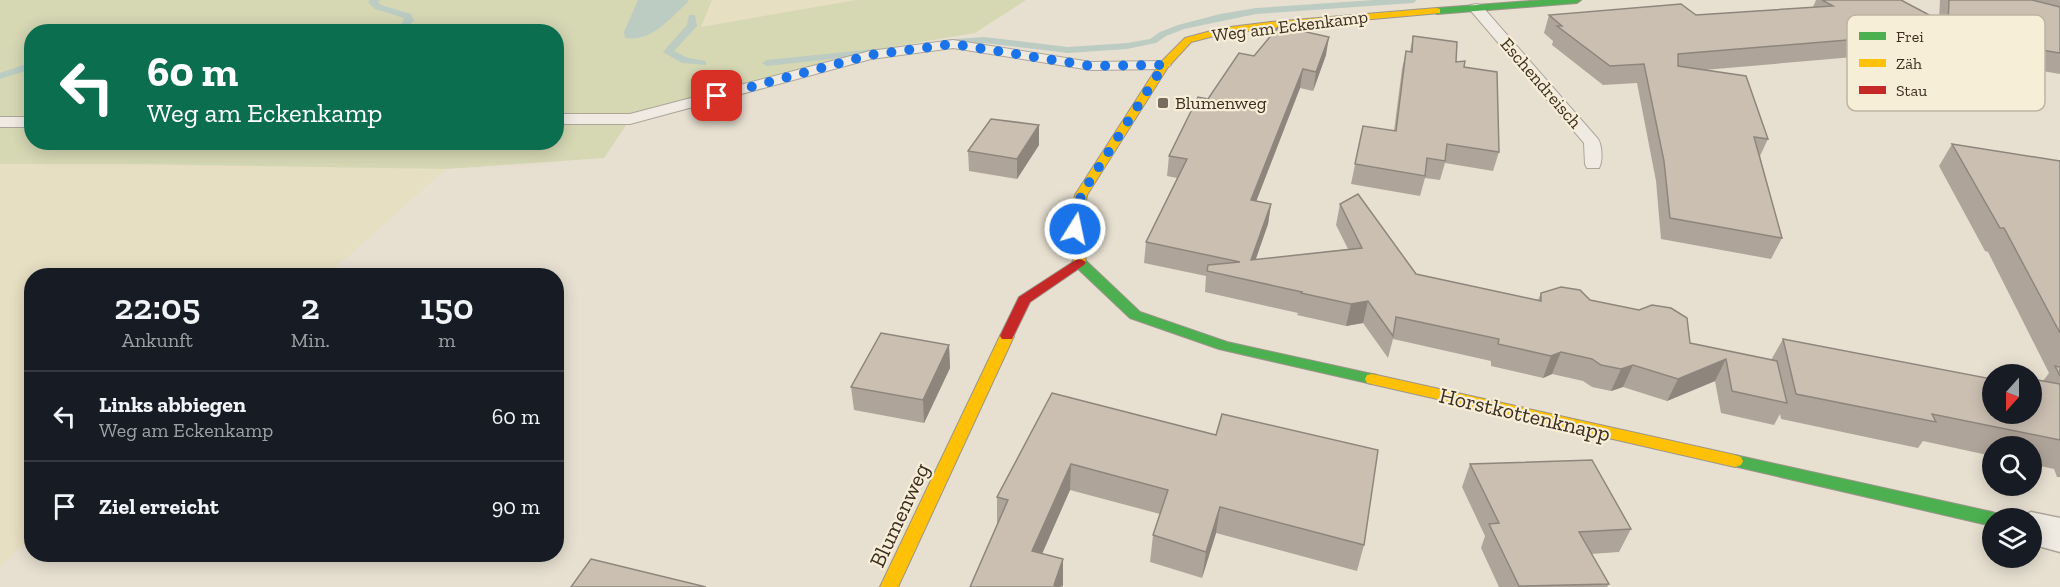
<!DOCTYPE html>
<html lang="de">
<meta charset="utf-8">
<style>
body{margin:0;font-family:"Zilla Slab",serif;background:#20242c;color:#f1f3f6;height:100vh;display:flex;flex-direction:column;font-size:22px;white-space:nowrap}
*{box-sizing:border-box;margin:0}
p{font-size:20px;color:#9ea1a6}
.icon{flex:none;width:33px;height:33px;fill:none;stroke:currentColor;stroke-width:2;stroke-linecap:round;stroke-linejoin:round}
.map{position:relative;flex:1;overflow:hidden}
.details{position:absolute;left:24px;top:268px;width:540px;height:294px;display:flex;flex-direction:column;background:#171b24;border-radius:24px;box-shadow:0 3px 15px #0003}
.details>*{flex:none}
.banner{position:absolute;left:24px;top:24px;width:540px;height:126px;border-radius:24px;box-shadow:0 3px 15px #0003;background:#0b6e4f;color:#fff;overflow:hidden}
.needle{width:39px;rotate:201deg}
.controls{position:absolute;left:1982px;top:364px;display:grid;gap:12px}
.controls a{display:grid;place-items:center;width:60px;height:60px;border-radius:50%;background:#171b24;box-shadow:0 3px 15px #0003;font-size:30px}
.pin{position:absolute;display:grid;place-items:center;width:51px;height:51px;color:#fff;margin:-26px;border-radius:12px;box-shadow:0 3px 9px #0006}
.me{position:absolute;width:66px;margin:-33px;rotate:10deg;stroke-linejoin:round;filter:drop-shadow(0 0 4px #0008)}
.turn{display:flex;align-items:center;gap:21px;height:126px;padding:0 24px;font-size:27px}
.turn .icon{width:78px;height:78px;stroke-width:2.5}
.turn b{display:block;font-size:42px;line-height:51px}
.eta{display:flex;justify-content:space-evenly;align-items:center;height:102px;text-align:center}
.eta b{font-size:36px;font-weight:600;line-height:42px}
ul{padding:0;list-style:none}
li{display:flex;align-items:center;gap:18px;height:90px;padding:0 24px;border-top:2px solid #363941}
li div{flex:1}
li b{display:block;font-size:22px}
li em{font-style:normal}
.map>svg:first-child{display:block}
.farmland{fill:#e6dfc2}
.green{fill:#d6d7b3;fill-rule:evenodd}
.water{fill:#bcccc2}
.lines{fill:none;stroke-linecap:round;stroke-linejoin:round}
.stream{fill:#bcccc2;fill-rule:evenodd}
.lane-casing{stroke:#ada599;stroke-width:2}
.street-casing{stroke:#ada599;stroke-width:3}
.fast-casing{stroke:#9c958a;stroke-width:2}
.slow-casing{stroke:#9c958a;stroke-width:2}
.jam-casing{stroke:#9c958a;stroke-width:2}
.lane{fill:#efebe3;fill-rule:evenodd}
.street{fill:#efebe3;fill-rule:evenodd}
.fast{fill:#4caf50;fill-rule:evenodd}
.slow{fill:#ffc107;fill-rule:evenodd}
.jam{fill:#c62828;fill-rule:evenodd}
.wall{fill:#afa499}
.shaded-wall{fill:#8e867d}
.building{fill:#cbbfb2;stroke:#8e867d;stroke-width:1.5}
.route{stroke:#1a73e8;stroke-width:10;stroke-dasharray:0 18}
.poi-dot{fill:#786c5e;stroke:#f7eed8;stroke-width:2}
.labels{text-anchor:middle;stroke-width:4.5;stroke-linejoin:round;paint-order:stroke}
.far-street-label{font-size:18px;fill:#3d2e20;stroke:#f7eed8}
.far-poi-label{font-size:18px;fill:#3d2e20;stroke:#f7eed8;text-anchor:start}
.street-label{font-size:22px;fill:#3d2e20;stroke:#f7eed8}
.key{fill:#f7eed8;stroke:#bfb4a1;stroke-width:1.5}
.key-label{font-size:16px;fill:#3d2e20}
</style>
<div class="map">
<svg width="2060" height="587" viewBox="0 0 2060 587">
<rect width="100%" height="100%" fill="#e7e0d1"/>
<g class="farmland">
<polygon points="712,0 856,0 701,27"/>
<polygon points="0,164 124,164 446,169 326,276 32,276 31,538 0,566"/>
</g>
<path class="green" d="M0,0H712L701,27L856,0H1026L975,33L855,53L630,119L604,158L446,169L124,164H0ZM32,32H556V142H32Z"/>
<path class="water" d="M638,0H688V2C669,19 652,42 625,38L624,32Z"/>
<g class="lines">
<g class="stream">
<path d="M370,0H380L378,2L381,5L411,14L414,20C406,31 397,32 384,32L402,23L404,18L375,9L368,2Z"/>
<polygon points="1374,0 1417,0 1413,3 1256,14 1184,29 1166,36 1156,43 1127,49 1068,53 984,43 942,46 937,43 942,40 984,37 1068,47 1127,43 1150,39 1160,32 1178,25 1220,14 1256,8"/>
<polygon points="689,15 695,15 697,26 674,51 688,58 706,61 706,65 682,63 663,52 687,25"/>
<polygon points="875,49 878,50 878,54 767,66 762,63 767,60"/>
<polygon points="32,62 32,69 0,79 0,73"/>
</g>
<g class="lane-casing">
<g id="lane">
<path d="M1476,4L1481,5L1598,139C1602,145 1603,161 1599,168H1587L1585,164L1584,143L1471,11L1469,8L1471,5Z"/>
<polygon points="953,40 1091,62 1164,61 1171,65 1164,69 1091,70 953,48 871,59 630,124 556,124 556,114 630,114 870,51"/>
<rect x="0" y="117" width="32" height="10"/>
</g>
</g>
<g class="street-casing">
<polygon id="street" points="2031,512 2060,518 2060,552 2031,544 2031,519 2015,519"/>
</g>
<g class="fast-casing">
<g id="fast">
<polygon points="1543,0 1581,0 1577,3 1437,14 1432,11 1437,8"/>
<polygon points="1079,258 1084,259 1140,312 1227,342 1372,374 1377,375 1379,379 1377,383 1372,384 1219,349 1130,318 1074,265 1072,262"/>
<polygon points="1735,455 1992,512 1998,514 2000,519 1992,519 1992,526 1729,465 1727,461 1729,457"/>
</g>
</g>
<g class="slow-casing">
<g id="slow">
<polygon points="1437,8 1440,9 1440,13 1271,28 1222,34 1191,42 1168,67 1087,195 1081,229 1086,262 1079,266 1074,265 1069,229 1075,195 1160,63 1185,38 1222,28 1271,22"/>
<polygon points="1007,331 1014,336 898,587 880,587 1000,336"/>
<polygon points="1372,374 1735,455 1741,457 1743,461 1741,465 1735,467 1367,383 1365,379 1367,375"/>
</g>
</g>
<g class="jam-casing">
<polygon id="jam" points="1079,258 1086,262 1084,265 1030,302 1012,339 1002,339 1000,336 1019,297"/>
</g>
<use href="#lane" class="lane"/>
<use href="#street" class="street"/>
<use href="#fast" class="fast"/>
<use href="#slow" class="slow"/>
<use href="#jam" class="jam"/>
</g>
<g class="wall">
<polygon points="1816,0 1901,0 1939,20 1940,0 2060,0 2060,74 1988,62 1982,46 1704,70 1768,139 1760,156 1782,238 1771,259 1661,239 1656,181 1637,83 1603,85 1552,45 1553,41 1544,33 1549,15 1696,15 1813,7"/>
<polygon points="1413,36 1464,67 1499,152 1493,171 1445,163 1440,180 1425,178 1420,196 1351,184 1363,126 1394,131 1402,69 1406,51 1410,51"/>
<polygon points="1326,55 1313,91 1300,88 1256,201 1271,204 1268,224 1255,260 1348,249 1336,225 1340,204 1416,274 1538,300 1541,293 1590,300 1690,343 1771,360 1783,339 2031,414 2031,381 2032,379 2043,381 2049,373 1988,252 1985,251 1939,166 1952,144 2060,161 2060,477 2057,477 2054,469 2031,464 2031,447 1992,447 1992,456 1923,441 1918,448 1781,419 1780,414 1774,425 1721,413 1715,381 1667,401 1623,387 1611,391 1592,387 1583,381 1552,374 1543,378 1491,366 1491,361 1393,339 1388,358 1363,323 1346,326 1297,315 1298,313 1205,292 1206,276 1144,263 1146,242 1177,178 1167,176 1169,156 1208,99 1254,56"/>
<polygon points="1039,145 1017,179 969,171 968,151"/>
<polygon points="949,345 950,368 924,423 854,410 851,387"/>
<polygon points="1052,393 1364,545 1357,571 1216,533 1202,578 1150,562 1153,535 1160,514 1070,490 1042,553 1063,585 997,523 997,497"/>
<polygon points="1470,464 1631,529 1619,552 1591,554 1609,584 1607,587 1499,587 1481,548 1485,536 1462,487"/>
</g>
<g class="shaded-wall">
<polygon points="1329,37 1326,55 1313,91 1316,72"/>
<polygon points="1303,69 1300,88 1249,220 1251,200"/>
<polygon points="1039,125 1039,145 1017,179 1017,159"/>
<polygon points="1271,204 1268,224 1248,282 1251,260"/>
<polygon points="1368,301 1363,323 1346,326 1351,304"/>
<polygon points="949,345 950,368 924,423 923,400"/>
<polygon points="1561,352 1552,374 1543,378 1551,356"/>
<polygon points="1726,359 1715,381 1667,401 1678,379"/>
<polygon points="1633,365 1623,387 1611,391 1621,369"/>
<polygon points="1071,464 1070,490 1032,577 1032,551"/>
<polygon points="1220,507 1216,533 1202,578 1206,552"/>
<polygon points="1063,559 1063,585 1062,587 1054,585"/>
</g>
<g class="building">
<polygon points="1822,0 1901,0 1948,25 1949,0 2032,0 2060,7 2060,53 1999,43 1993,28 1678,54 1678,66 1746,76 1768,139 1754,137 1782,238 1670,218 1664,161 1644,64 1610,66 1557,26 1562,26 1549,15 1681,4 1696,15 1833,6"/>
<polygon points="1279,26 1329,37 1316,72 1303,69 1251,200 1271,204 1251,260 1362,248 1340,204 1358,194 1416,274 1541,301 1541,293 1561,287 1580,290 1590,300 1639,310 1652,305 1671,308 1687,318 1690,343 1777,361 1787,403 1732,391 1726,359 1678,379 1633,365 1621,369 1601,365 1592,359 1561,352 1551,356 1498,344 1499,339 1396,317 1393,336 1368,301 1351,304 1301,293 1302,292 1207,271 1208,265 1240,262 1146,242 1187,159 1169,156 1198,97 1208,99 1239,53 1254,56"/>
<polygon points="1413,36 1457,42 1456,62 1465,61 1464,67 1497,72 1499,152 1447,144 1445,161 1427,158 1425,176 1355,164 1363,126 1396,131 1406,51 1412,52"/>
<polygon points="991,119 1039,125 1017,159 968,151"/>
<polygon points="1952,144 2060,161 2060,333 2004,228 2000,228"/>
<polygon points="881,333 949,345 923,400 851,387"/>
<polygon points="1783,339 1992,379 1992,414 2031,414 2031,386 2037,387 2032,379 2060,384 2060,440 1932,414 1936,422 1796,394"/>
<polygon points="2055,366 2060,367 2060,376"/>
<polygon points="1052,393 1216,435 1222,414 1378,450 1364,545 1220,507 1206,552 1153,535 1168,490 1071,464 1032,551 1063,559 1054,585 1060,587 970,587 1008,500 997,497"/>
<polygon points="1592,460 1631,529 1579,532 1609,584 1519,586 1489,524 1499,523 1470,464"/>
<polygon points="591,559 706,587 571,587"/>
</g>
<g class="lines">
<polyline class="route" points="717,96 870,55 953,44 1091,66 1164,65 1081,195 1075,229"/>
</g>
<rect class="poi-dot" x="1157" y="97" width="12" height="12" rx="3"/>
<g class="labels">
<g class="far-street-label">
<text transform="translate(1290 26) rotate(-7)" y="6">Weg am Eckenkamp</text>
<text transform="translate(1541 83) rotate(49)" y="6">Eschendreisch</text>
</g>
<g class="far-poi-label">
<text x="1175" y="109">Blumenweg</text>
</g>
<g class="street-label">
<text transform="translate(1525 414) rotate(13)" y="8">Horstkottenknapp</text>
<text transform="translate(899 515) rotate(-65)" y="8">Blumenweg</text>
</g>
</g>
<rect x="1847" y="15" width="198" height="96" rx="9" class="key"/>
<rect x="1859" y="32" width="27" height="8" fill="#4caf50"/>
<rect x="1859" y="59" width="27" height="8" fill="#ffc107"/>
<rect x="1859" y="86" width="27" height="8" fill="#c62828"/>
<g class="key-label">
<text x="1896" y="42">Frei</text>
<text x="1896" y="69">Zäh</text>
<text x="1896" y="96">Stau</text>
</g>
</svg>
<div class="controls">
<a><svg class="needle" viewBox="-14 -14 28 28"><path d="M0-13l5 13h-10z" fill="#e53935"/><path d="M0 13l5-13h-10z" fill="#9ea1a6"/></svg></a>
<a><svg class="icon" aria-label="search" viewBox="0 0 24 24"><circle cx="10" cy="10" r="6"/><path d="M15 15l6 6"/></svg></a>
<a><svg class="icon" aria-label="layers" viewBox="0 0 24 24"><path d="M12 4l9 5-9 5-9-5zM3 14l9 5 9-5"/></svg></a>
</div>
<div class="pin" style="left:717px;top:96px;background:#d93025"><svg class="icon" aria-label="arrive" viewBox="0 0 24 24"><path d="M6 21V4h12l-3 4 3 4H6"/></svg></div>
<svg class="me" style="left:1075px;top:229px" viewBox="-20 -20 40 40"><circle r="17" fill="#1a73e8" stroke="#fff" stroke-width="3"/><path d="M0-11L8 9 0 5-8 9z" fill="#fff"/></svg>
<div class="banner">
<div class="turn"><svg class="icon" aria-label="left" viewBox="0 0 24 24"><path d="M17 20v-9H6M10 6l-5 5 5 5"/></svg><div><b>60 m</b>Weg am Eckenkamp</div></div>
</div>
<section class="details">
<div class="eta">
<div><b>22:05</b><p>Ankunft</p></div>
<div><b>2</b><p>Min.</p></div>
<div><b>150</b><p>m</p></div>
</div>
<ul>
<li><svg class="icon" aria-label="left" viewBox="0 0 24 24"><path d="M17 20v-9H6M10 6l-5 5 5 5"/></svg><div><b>Links abbiegen</b><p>Weg am Eckenkamp</p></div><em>60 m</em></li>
<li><svg class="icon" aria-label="arrive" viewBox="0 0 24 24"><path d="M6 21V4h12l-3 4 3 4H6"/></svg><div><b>Ziel erreicht</b></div><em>90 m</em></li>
</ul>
</section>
</div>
